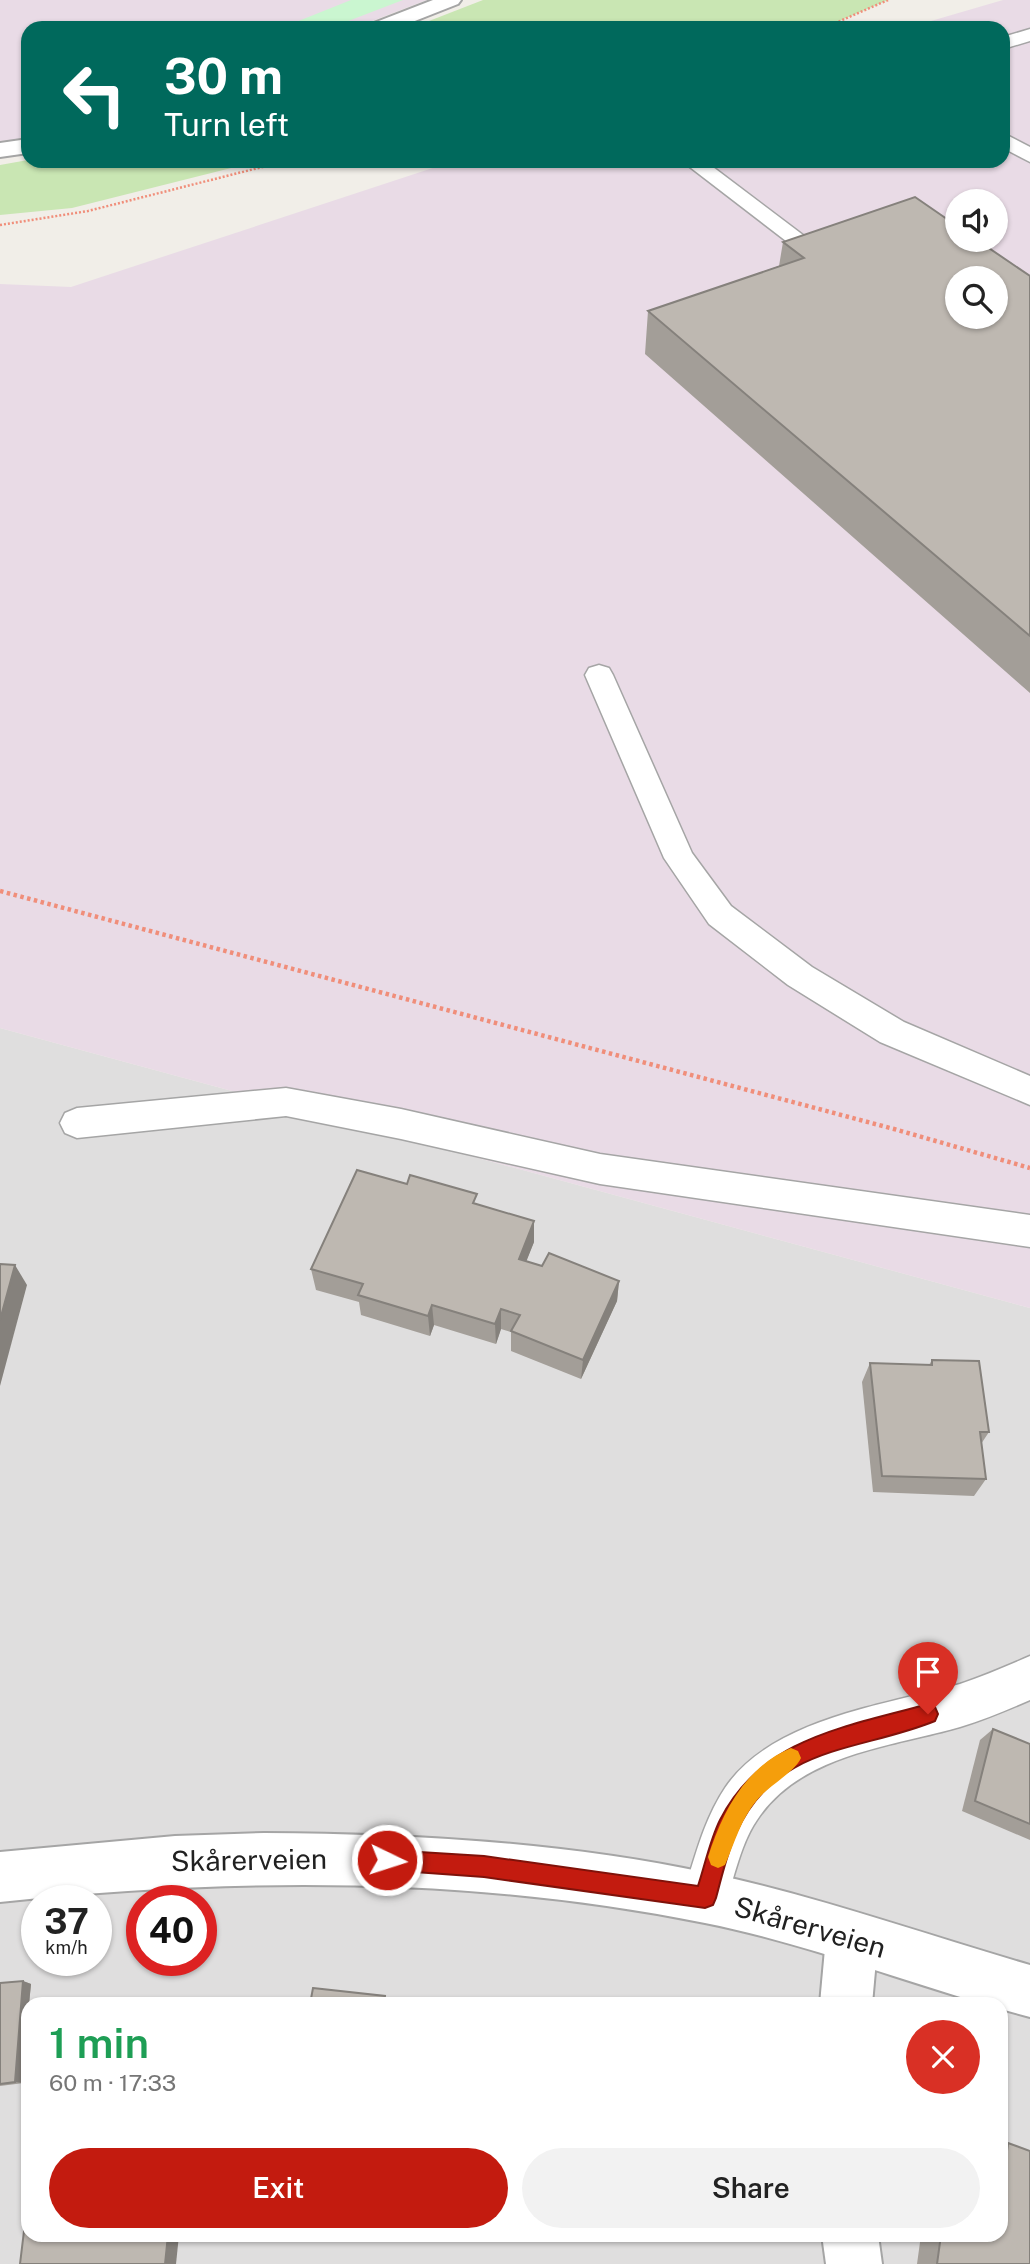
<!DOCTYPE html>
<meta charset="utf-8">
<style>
body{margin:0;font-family:"Public Sans",sans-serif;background:#f2f2f2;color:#222;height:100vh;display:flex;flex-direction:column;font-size:26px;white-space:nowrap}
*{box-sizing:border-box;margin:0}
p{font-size:23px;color:#767676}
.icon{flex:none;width:38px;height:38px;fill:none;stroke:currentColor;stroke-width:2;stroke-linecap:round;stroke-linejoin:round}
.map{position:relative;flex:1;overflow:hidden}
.sheet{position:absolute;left:21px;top:1997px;width:987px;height:245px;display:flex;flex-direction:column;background:#fff;border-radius:21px;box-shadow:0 2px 5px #0004}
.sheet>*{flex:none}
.top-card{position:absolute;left:21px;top:21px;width:989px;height:147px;border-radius:21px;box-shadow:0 2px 5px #0004;background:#00695c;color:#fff;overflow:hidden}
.buttons{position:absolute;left:945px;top:189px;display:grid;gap:14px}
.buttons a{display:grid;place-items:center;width:63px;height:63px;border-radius:50%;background:#fff;box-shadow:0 2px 5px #0004;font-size:35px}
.speed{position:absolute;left:21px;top:1885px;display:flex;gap:14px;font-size:35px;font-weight:700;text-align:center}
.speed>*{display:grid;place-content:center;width:91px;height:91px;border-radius:50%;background:#fff;box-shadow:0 2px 5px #0004;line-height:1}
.speed small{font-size:18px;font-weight:400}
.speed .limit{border:10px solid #d22;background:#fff;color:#111}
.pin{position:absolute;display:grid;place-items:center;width:60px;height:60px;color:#fff;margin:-72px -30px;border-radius:50% 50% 50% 0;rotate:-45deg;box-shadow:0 0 7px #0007}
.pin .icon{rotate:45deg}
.me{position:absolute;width:77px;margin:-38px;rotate:94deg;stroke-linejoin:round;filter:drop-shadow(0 0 5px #0008)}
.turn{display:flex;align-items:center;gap:24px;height:147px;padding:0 28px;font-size:32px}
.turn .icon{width:91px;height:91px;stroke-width:2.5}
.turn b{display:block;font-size:49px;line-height:60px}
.round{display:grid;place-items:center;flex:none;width:74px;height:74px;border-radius:37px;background:#f2f2f2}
.overview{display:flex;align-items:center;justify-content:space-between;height:119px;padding:0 28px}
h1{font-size:42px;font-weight:600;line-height:52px;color:#1e9e55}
.primary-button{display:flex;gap:14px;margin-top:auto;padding:14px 28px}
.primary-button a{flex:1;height:80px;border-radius:42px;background:#c31b0f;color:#fff;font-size:28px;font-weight:600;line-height:80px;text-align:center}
.primary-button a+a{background:#f2f2f2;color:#222}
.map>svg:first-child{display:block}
.residential{fill:#dfdede;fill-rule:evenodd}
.industrial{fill:#e9dbe6;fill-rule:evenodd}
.grass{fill:#c9e6b3}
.park{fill:#caf6d0}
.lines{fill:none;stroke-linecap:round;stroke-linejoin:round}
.service-casing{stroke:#a5a5a5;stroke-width:3}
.minor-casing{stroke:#a5a5a5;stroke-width:4}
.tertiary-casing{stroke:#a5a5a5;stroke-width:4}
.path-far1{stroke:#f08e7a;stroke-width:2.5;stroke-dasharray:2 2;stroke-linecap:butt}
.path{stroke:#f08e7a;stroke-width:4.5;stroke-dasharray:3.5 3.5;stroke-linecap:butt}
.service{fill:#fff;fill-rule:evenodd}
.minor{fill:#fff;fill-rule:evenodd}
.tertiary{fill:#fff;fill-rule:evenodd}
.wall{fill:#a39e98}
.shaded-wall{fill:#85817c}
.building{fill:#beb8b1;stroke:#85817c;stroke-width:2;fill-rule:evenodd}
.route{fill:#c31b0f;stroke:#7f120a;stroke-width:2}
.slow{fill:#f59e0b}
.labels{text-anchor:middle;stroke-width:5;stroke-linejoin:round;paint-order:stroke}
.near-street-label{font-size:28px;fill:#212121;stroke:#fff}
</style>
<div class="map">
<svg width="1030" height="2264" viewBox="0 0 1030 2264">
<rect width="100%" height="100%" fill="#f1eee8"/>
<path class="residential" d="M0,1028L1030,1308V2264H0ZM37,1900H96V1960H37ZM142,1900H201V1960H142ZM28,2004H1001V2235H28Z"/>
<g class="industrial">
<polygon points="0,0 427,0 354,28 28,28 28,139 0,141"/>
<path d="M1003,0H1030V1308L0,1028V284L71,287L454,161H1003V28H907ZM957,201H996V240H957ZM957,278H996V317H957Z"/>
</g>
<g class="grass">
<polygon points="483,0 888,0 823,28 411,28"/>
<polygon points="28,160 28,161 259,161 72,208 0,215 0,165"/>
</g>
<polygon class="park" points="351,0 403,0 330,28 281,28"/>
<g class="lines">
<g class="service-casing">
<g id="service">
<polygon points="1030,29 1030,41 1003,49 1003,37"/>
<polygon points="1003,133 1030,147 1030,162 1003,148"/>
<polygon points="682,161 705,161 844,266 841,271 825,271"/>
<polygon points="599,665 609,668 613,675 692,853 731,906 812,967 904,1022 1030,1076 1030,1105 880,1042 788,985 709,924 664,858 585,675 589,668"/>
<polygon points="286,1088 401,1109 600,1154 1030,1215 1030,1247 600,1184 401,1139 286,1116 77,1138 65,1133 60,1123 65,1113 77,1108"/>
<path d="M1030,1656V1700C1007,1710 984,1720 960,1727C891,1747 800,1754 757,1820C738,1848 734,1884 721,1914L705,1921L689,1914L682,1898C694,1861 703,1821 725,1788C771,1719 885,1705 960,1684C984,1676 1007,1666 1030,1656Z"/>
</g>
</g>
<g class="minor-casing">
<g id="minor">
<polygon points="433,0 461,0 458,4 397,28 368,28 371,24"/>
<polygon points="28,139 28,153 0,157 0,143"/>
<polygon points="852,1912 870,1920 878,1938 872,2004 820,2004 826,1938 834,1920"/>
<polygon points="822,2235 878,2235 882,2264 826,2264"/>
</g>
</g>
<g class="tertiary-casing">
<path id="tertiary" d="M264,1833C413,1834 562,1842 708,1873C817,1896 923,1934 1030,1965V2017L1001,2009V2004H984C891,1977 800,1942 705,1923C472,1876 236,1877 0,1902V1852L175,1836Z"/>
</g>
<g class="path-far1">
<polyline points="824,28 888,0"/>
<polyline points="0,225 88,211 286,161"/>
</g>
<polyline class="path" points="0,891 894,1129 1030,1168"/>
<use href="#service" class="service"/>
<use href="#minor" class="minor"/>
<use href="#tertiary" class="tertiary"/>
</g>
<g class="wall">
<polygon points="783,242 1030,276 1030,693 645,354 648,311 779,266"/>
<polygon points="477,1204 534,1242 526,1261 542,1266 619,1281 617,1301 581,1379 511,1351 511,1332 501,1329 496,1344 434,1325 430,1336 361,1315 359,1302 316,1290 311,1269"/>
<polygon points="932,1360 989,1432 981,1444 986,1479 974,1496 873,1492 862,1382 870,1363 929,1365"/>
<polygon points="993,1729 1030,1744 1030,1840 962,1811 980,1740"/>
<polygon points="23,1981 31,1984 29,2004 28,2004 28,2023 24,2083 0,2086 0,1983"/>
<polygon points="1001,2143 1008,2143 1030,2264 917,2264 921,2235 1001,2235"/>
</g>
<g class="shaded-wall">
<polygon points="793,161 804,161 792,165"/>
<polygon points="534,1221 534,1242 519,1280 519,1259"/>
<polygon points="15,1265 27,1285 0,1386 0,1320"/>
<polygon points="619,1281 617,1301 581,1379 583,1360"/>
<polygon points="432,1305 434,1325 430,1336 428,1316"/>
<polygon points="501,1309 501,1329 496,1344 495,1324"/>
<polygon points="23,1981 31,1984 29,2004 28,2004 28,2023 24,2083 15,2082"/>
<polygon points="168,2235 179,2235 176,2264 165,2264"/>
</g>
<g class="building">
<path d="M915,197L957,226V240H977L1030,276V636L648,311L804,258L783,242ZM957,278H996V317H957Z"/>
<polygon points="357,1170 407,1184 410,1175 477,1194 473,1203 534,1221 519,1259 542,1266 549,1253 619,1281 583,1360 511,1331 520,1315 501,1309 495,1324 432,1305 428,1316 358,1295 363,1284 311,1269"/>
<polygon points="0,1264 15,1265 0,1320"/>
<polygon points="932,1360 979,1361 989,1432 980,1432 986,1479 882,1476 870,1363 932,1365"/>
<polygon points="993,1729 1030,1744 1030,1824 975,1801"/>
<polygon points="23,1981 15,2082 0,2084 0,1983"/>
<polygon points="313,1988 385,1996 384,2004 310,2004"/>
<polygon points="1008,2143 1030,2151 1030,2264 937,2264 941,2235 1001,2235 1001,2198"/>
<polygon points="28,2198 28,2235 168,2235 165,2264 20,2264"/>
</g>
<path class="route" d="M928,1704L935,1707L938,1714L935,1721C859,1752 777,1744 737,1831C727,1852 722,1876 716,1898L713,1905L705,1908L484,1877L387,1870L379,1867L376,1860L379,1853L387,1850L484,1856L698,1886C705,1865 710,1840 720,1820C762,1737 847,1727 928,1704Z"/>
<path class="slow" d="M791,1748L798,1751L801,1758C795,1772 768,1786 757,1800C741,1819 735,1842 725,1865L718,1868L711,1865L708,1857C722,1813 745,1767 791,1748Z"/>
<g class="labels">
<g class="near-street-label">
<text transform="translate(249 1860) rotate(-1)" y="10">Skårerveien</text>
<text transform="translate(810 1927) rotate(16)" y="10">Skårerveien</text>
</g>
</g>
</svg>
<div class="buttons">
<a><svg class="icon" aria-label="sound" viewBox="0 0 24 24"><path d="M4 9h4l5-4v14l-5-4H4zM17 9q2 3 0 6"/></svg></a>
<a><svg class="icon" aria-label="search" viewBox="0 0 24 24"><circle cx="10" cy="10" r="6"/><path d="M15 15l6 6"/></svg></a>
</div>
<div class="speed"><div>37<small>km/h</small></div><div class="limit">40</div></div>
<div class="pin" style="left:928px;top:1714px;background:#d93025"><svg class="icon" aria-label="arrive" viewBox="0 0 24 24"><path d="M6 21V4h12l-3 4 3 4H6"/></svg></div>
<svg class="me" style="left:387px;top:1860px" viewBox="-20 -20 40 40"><circle r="17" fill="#c31b0f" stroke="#fff" stroke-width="3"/><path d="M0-11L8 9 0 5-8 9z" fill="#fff"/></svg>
<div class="top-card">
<div class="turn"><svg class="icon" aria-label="left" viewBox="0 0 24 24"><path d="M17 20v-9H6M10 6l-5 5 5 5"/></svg><div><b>30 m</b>Turn left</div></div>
</div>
<section class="sheet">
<div class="overview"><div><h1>1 min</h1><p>60 m · 17:33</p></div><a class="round" style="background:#d93025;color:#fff"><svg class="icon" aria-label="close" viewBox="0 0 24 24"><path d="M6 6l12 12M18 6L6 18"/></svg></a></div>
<div class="primary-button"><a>Exit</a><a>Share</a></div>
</section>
</div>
